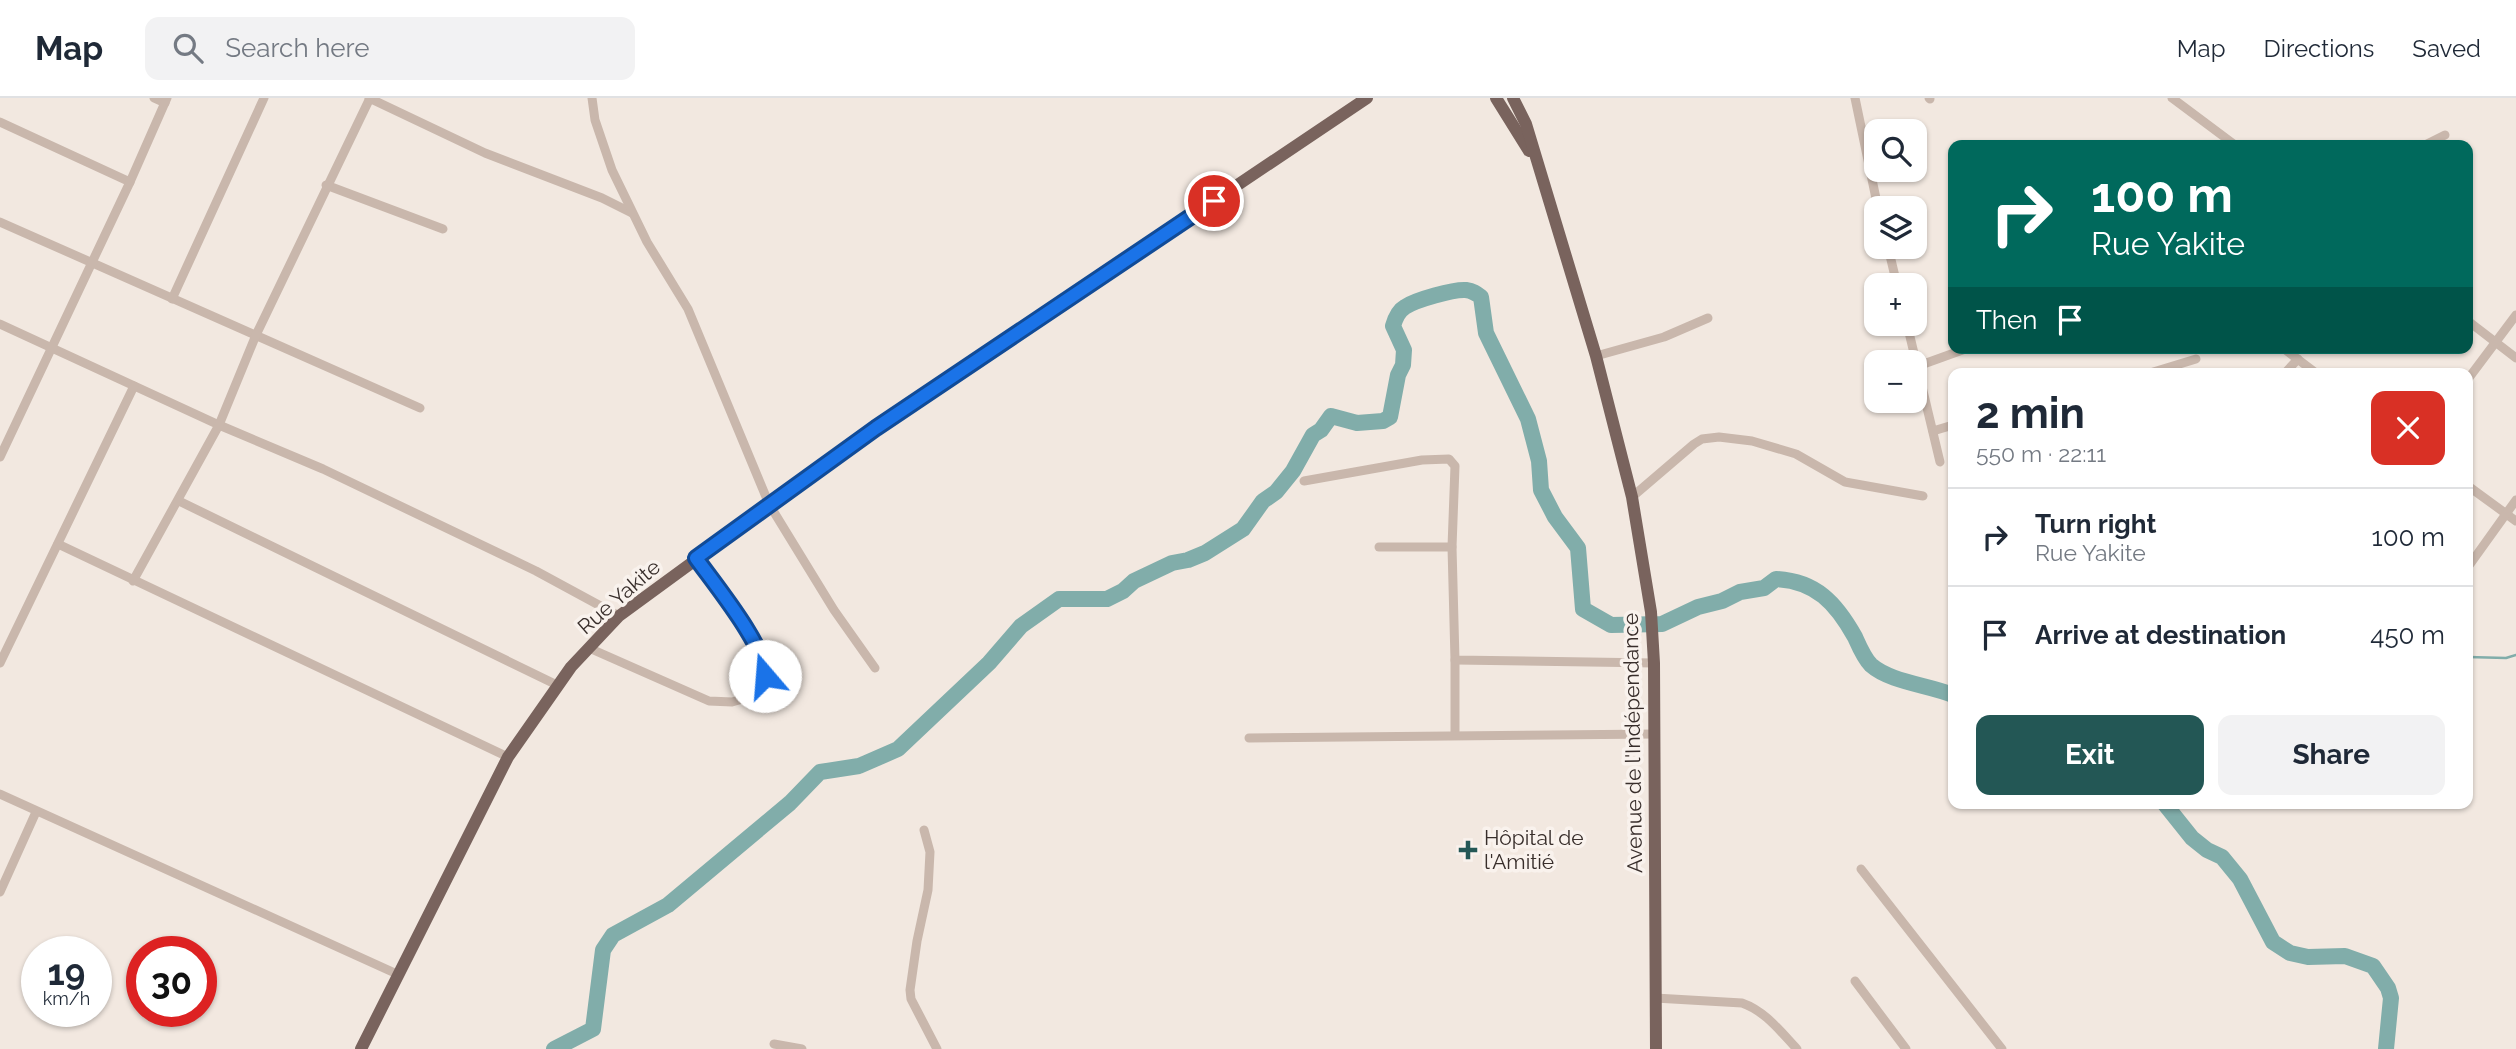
<!DOCTYPE html>
<meta charset="utf-8">
<style>
body{margin:0;font-family:Raleway,sans-serif;background:#f2f2f3;color:#1f2937;height:100vh;display:flex;flex-direction:column;font-size:26px;white-space:nowrap}
*{box-sizing:border-box;margin:0}
p{font-size:23px;color:#747a83}
.icon{flex:none;width:38px;height:38px;fill:none;stroke:currentColor;stroke-width:2;stroke-linecap:round;stroke-linejoin:round}
.map{position:relative;flex:1;overflow:hidden}
.details{position:absolute;left:1948px;top:270px;width:525px;height:441px;display:flex;flex-direction:column;background:#fff;border-radius:14px;box-shadow:0 2px 5px #0004}
.details>*{flex:none}
.guide{position:absolute;left:1948px;top:42px;width:525px;height:214px;border-radius:14px;box-shadow:0 2px 5px #0004;background:#00695c;color:#fff;overflow:hidden}
.fabs{position:absolute;left:1864px;top:21px;display:grid;gap:14px}
.fabs a{display:grid;place-items:center;width:63px;height:63px;border-radius:14px;background:#fff;box-shadow:0 2px 5px #0004;font-size:35px}
.speed{position:absolute;left:21px;top:838px;display:flex;gap:14px;font-size:35px;font-weight:700;text-align:center}
.speed>*{display:grid;place-content:center;width:91px;height:91px;border-radius:50%;background:#fff;box-shadow:0 2px 5px #0004;line-height:1}
.speed small{font-size:18px;font-weight:400}
.speed .limit{border:10px solid #d22;background:#fff;color:#111}
.pin{position:absolute;display:grid;place-items:center;width:60px;height:60px;color:#fff;margin:-30px;border:4px solid #fff;border-radius:50%;box-shadow:0 2px 7px #0007}
.me{position:absolute;width:77px;margin:-38px;rotate:342deg;stroke-linejoin:round;filter:drop-shadow(0 0 5px #0008)}
.turn{display:flex;align-items:center;gap:24px;height:147px;padding:0 28px;font-size:32px}
.turn .icon{width:91px;height:91px;stroke-width:2.5}
.turn b{display:block;font-size:49px;line-height:60px}
.then{display:flex;align-items:center;height:66px;padding:0 28px;background:#0003;gap:14px;font-size:26px}
.round{display:grid;place-items:center;flex:none;width:74px;height:74px;border-radius:14px;background:#f2f2f3}
.overview{display:flex;align-items:center;justify-content:space-between;height:119px;padding:0 28px}
h1{font-size:42px;font-weight:700;line-height:52px}
.cta{display:flex;gap:14px;margin-top:auto;padding:14px 28px}
.cta a{flex:1;height:80px;border-radius:14px;background:#235755;color:#fff;font-size:28px;font-weight:700;line-height:80px;text-align:center}
.cta a+a{background:#f2f2f3;color:#1f2937}
ul{padding:0;list-style:none}
li{display:flex;align-items:center;gap:21px;height:98px;padding:0 28px;border-top:2px solid #e0e1e3}
li div{flex:1}
li b{display:block;font-size:26px}
li em{font-style:normal}
header{display:flex;align-items:center;gap:42px;box-sizing:border-box;height:98px;padding:0 35px;background:#fff;border-bottom:2px solid #e0e1e3}
header strong{font-size:33px}
nav{display:flex;gap:38px;margin-inline-start:auto;font-size:24px}
.search{width:490px;height:63px;background:#f2f2f3;display:flex;align-items:center;gap:18px;box-sizing:border-box;padding:0 24px;border-radius:14px;color:#747a83;font-size:26px}
.map>svg:first-child{display:block}
.lines{fill:none;stroke-linecap:round;stroke-linejoin:round}
.stream{stroke:#81adaa;stroke-width:2.5}
.river{stroke:#81adaa;stroke-width:16}
.minor{stroke:#c9b7ac;stroke-width:9}
.major{stroke:#79635d;stroke-width:12}
.route-casing{stroke:#114b97;stroke-width:18}
.route{stroke:#1a73e8;stroke-width:12}
.poi-dot{fill:#235755;stroke:#f9f2ed;stroke-width:2.5}
.labels{text-anchor:middle;stroke-width:7;stroke-linejoin:round;paint-order:stroke}
.street-label{font-size:21px;fill:#382e2b;stroke:#f9f2ed}
.poi-label{font-size:21px;fill:#382e2b;stroke:#f9f2ed;text-anchor:start}
</style>
<header>
<strong>Map</strong>
<div class="search"><svg class="icon" aria-label="search" viewBox="0 0 24 24"><circle cx="10" cy="10" r="6"/><path d="M15 15l6 6"/></svg>Search here</div>
<nav><a>Map</a><a>Directions</a><a>Saved</a></nav>
</header>
<div class="map">
<svg width="2516" height="951" viewBox="0 0 2516 951">
<rect width="100%" height="100%" fill="#f2e8e0"/>
<g class="lines">
<polyline class="stream" points="2468,559 2506,560 2516,557"/>
<g class="river">
<polyline points="2164,705 2192,740 2207,752 2222,759 2240,781 2273,844 2290,855 2308,859 2345,858 2373,868 2388,890 2391,900 2386,951"/>
<path d="M554,951L593,931L603,852L613,837L668,807L790,705L820,674L859,668L898,651L989,565L1021,528L1059,501H1107L1123,493L1134,483L1172,465L1188,462L1205,455L1243,431L1263,403L1276,394L1293,373L1313,337L1321,332L1331,318L1357,325L1383,323L1390,319L1398,277L1403,267L1404,252L1393,228C1395,221 1398,213 1405,209C1415,202 1454,191 1466,192C1473,193 1476,195 1481,199L1486,235L1528,321L1539,363L1541,392L1555,419L1578,450L1583,511L1611,527L1662,526L1698,509L1722,503L1740,494L1764,490L1776,481C1816,483 1836,505 1855,539C1859,548 1864,560 1871,567C1890,584 1929,587 1953,597"/>
</g>
<g class="minor">
<polyline points="154,0 165,5"/>
<polyline points="369,0 485,55 602,100 632,115"/>
<polyline points="592,0 595,22 612,72 647,144 688,211 769,406 834,512 875,570"/>
<polyline points="1855,0 1878,110"/>
<polyline points="1929,0 1930,1"/>
<polyline points="2172,0 2235,47"/>
<polyline points="0,24 130,84"/>
<polyline points="2425,47 2445,37"/>
<polyline points="326,87 443,131"/>
<polyline points="0,124 420,310"/>
<polyline points="1888,149 1897,187"/>
<polyline points="172,201 264,0"/>
<polyline points="2468,223 2516,260"/>
<polyline points="0,226 219,327 323,371 536,473 619,518"/>
<polyline points="1907,226 1940,364"/>
<polyline points="2283,250 2316,275"/>
<polyline points="1596,258 1664,239 1708,220"/>
<polyline points="1918,268 1968,250"/>
<polyline points="2150,275 2196,261"/>
<polyline points="2285,275 2298,261"/>
<polyline points="2468,281 2516,217"/>
<polyline points="1933,333 1953,327"/>
<polyline points="0,359 130,84 167,0"/>
<polyline points="1304,383 1422,362 1449,361 1455,368 1452,449 1455,562 1654,565"/>
<polyline points="2468,388 2516,423"/>
<polyline points="1632,399 1694,346 1702,341 1719,339 1752,343 1796,356 1845,384 1923,398"/>
<polyline points="179,403 557,587"/>
<polyline points="58,446 508,659"/>
<polyline points="1379,449 1452,449"/>
<polyline points="2468,469 2516,402"/>
<polyline points="133,483 219,327 256,237 370,0"/>
<polyline points="589,550 709,603 732,604 746,600 765,578 766,568 751,538 696,460"/>
<polyline points="1455,562 1455,637"/>
<polyline points="0,565 134,288"/>
<polyline points="1249,640 1655,636"/>
<polyline points="0,696 397,876"/>
<polyline points="924,732 930,754 928,792 917,843 910,892 911,901 937,951"/>
<polyline points="1861,771 2002,951"/>
<polyline points="0,794 36,714"/>
<polyline points="1855,883 1906,951"/>
<path d="M1655,900L1742,905C1765,913 1780,933 1797,951"/>
<polyline points="774,946 802,951"/>
</g>
<g class="major">
<polyline points="1496,0 1529,53"/>
<polyline points="1513,0 1526,26 1596,258 1632,399 1651,514 1654,565 1656,951"/>
<polyline points="361,951 508,659 571,569 619,518 876,330 1367,0"/>
</g>
</g>
<g class="lines">
<g class="route-casing">
<path id="route" d="M765,578C768,551 713,484 696,460L876,330L1214,103"/>
</g>
<use href="#route" class="route"/>
</g>
<path class="poi-dot" d="M1464.5 741.5h7v7h7v7h-7v7h-7v-7h-7v-7h7z"/>
<g class="labels">
<g class="street-label">
<text transform="translate(619 499) rotate(-41)" y="7">Rue Yakite</text>
<text transform="translate(1633 645) rotate(-91)" y="7">Avenue de l'Indépendance</text>
</g>
<g class="poi-label">
<text x="1484" y="747">Hôpital de<tspan x="1484" dy="24">l'Amitié</tspan></text>
</g>
</g>
</svg>
<div class="fabs">
<a><svg class="icon" aria-label="search" viewBox="0 0 24 24"><circle cx="10" cy="10" r="6"/><path d="M15 15l6 6"/></svg></a>
<a><svg class="icon" aria-label="layers" viewBox="0 0 24 24"><path d="M12 4l9 5-9 5-9-5zM3 14l9 5 9-5"/></svg></a>
<a>+</a>
<a>−</a>
</div>
<div class="speed"><div>19<small>km/h</small></div><div class="limit">30</div></div>
<div class="pin" style="left:1214px;top:103px;background:#d93025"><svg class="icon" aria-label="arrive" viewBox="0 0 24 24"><path d="M6 21V4h12l-3 4 3 4H6"/></svg></div>
<svg class="me" style="left:765px;top:578px" viewBox="-20 -20 40 40"><circle r="19" fill="#fff"/><path d="M0-13L10 11 0 6-10 11z" fill="#1a73e8"/></svg>
<div class="guide">
<div class="turn"><svg class="icon" aria-label="right" viewBox="0 0 24 24"><path d="M7 20v-9h11M14 6l5 5-5 5"/></svg><div><b>100 m</b>Rue Yakite</div></div>
<div class="then">Then<svg class="icon" aria-label="arrive" viewBox="0 0 24 24"><path d="M6 21V4h12l-3 4 3 4H6"/></svg></div>
</div>
<section class="details">
<div class="overview"><div><h1>2 min</h1><p>550 m · 22:11</p></div><a class="round" style="background:#d93025;color:#fff"><svg class="icon" aria-label="close" viewBox="0 0 24 24"><path d="M6 6l12 12M18 6L6 18"/></svg></a></div>
<ul>
<li><svg class="icon" aria-label="right" viewBox="0 0 24 24"><path d="M7 20v-9h11M14 6l5 5-5 5"/></svg><div><b>Turn right</b><p>Rue Yakite</p></div><em>100 m</em></li>
<li><svg class="icon" aria-label="arrive" viewBox="0 0 24 24"><path d="M6 21V4h12l-3 4 3 4H6"/></svg><div><b>Arrive at destination</b></div><em>450 m</em></li>
</ul>
<div class="cta"><a>Exit</a><a>Share</a></div>
</section>
</div>
